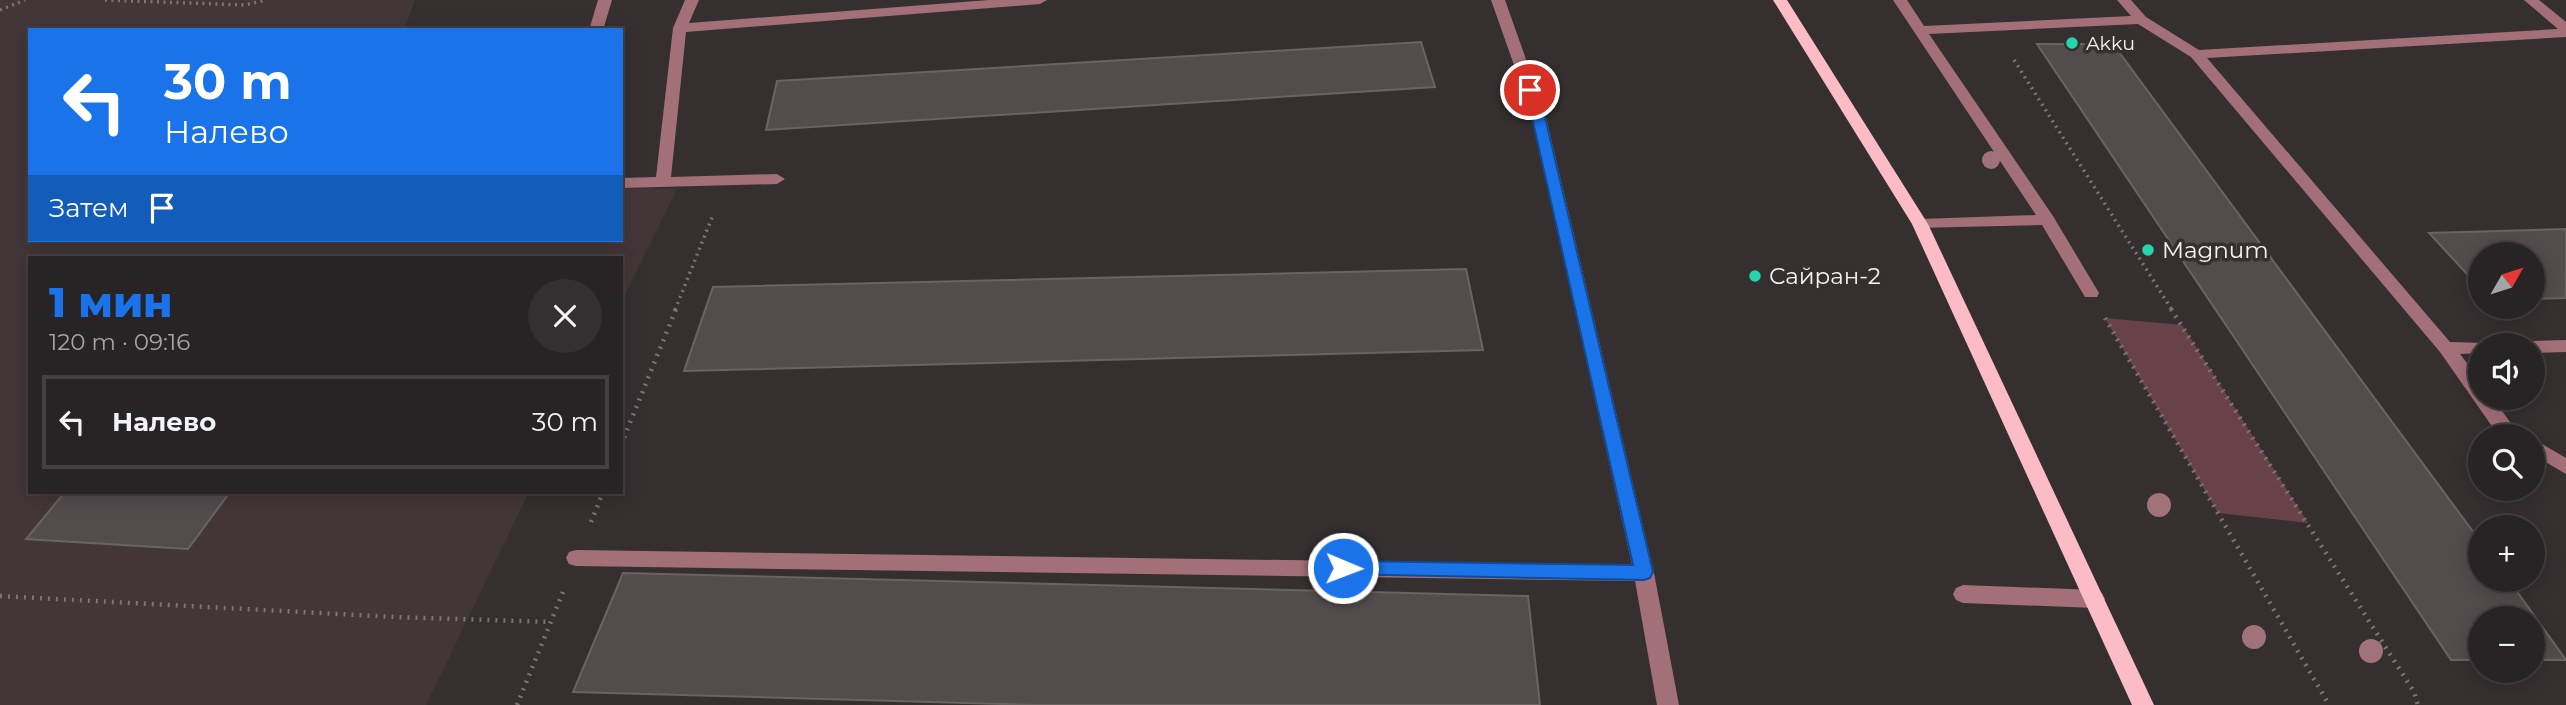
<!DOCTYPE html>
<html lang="ru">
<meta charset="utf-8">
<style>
body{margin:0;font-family:Montserrat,sans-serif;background:#342f31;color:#f1f3f6;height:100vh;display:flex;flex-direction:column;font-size:26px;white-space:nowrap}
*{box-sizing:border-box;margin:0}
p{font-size:23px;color:#a5a4a6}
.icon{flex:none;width:38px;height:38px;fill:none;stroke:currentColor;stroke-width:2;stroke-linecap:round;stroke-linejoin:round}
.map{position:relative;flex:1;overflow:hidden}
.details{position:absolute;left:28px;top:256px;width:595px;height:238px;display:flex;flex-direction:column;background:#282324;border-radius:0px;box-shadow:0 4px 18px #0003,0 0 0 2px #444041}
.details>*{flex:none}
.guide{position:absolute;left:28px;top:28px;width:595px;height:214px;border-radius:0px;box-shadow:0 4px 18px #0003,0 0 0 2px #444041;background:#1a73e8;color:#fff;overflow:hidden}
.needle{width:46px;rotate:51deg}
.buttons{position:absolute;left:2468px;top:242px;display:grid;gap:14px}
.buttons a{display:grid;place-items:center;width:77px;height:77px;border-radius:50%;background:#282324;box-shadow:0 4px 18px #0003,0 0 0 2px #444041;font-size:35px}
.pin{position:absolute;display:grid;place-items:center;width:60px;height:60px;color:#fff;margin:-30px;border:4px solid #fff;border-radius:50%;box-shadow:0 2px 7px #0007}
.me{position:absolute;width:77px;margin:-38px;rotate:91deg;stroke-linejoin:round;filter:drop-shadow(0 0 5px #0008)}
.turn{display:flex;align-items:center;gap:24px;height:147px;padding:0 21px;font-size:32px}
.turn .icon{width:91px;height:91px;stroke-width:2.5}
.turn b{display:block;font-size:49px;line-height:60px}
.then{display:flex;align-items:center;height:66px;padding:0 21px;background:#0003;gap:14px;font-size:26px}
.round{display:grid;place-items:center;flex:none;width:74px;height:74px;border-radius:37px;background:#342f31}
.headline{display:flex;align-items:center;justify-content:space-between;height:119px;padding:0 21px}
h1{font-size:42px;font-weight:800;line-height:52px;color:#1a73e8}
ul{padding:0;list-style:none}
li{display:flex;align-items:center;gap:21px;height:94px;margin:0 14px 10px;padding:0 7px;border:4px solid #444041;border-radius:0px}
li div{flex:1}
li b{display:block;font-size:26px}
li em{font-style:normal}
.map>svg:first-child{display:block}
.built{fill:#433638}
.green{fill:#694249}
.building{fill:#524c4d;stroke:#6a6364;stroke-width:2}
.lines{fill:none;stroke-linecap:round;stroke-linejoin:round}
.path-far1{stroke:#797575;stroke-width:3.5;stroke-dasharray:2 4.5;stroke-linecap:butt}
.path{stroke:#797575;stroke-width:4.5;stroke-dasharray:2 6;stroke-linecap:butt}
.minor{fill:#a37079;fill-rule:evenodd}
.major{fill:#fcbcc6;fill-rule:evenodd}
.tree{fill:#a0727a}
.route{fill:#1a73e8;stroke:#114b97;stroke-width:2}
.poi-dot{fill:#25d5ae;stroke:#352f30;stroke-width:2.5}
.labels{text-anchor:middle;stroke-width:7;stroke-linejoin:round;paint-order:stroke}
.far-poi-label{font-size:19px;fill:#f5f2f2;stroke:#352f30;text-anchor:start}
.poi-label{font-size:23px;fill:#f5f2f2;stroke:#352f30;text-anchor:start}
</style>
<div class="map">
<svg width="2566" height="705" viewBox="0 0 2566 705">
<rect width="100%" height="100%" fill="#352f30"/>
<polygon class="built" points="0,0 415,0 404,30 30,30 30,240 621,240 621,188 677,189 621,303 621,257 30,257 30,492 529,492 426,705 0,705"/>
<polygon class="green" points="2105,318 2182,325 2308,523 2218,513"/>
<g class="building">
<polygon points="1421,42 1435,87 766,130 777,81"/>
<polygon points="2037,44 2113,44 2480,541 2480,579 2508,579 2566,660 2532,660 2532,618 2480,618 2480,660 2451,660"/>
<polygon points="2566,229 2566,298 2532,299 2532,254 2480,254 2480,288 2429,233"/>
<polygon points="1466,269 1483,350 684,371 713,287"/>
<polygon points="65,492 230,492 188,549 26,539"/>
<polygon points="623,573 1528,596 1540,705 1036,705 573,692"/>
</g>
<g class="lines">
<g class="path-far1">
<polyline points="105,0 245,5 266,0"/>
<polyline points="0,10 25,0"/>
<polyline points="2014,60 2172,310"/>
<polyline points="675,310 713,215"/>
</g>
<g class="path">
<polyline points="2171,309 2414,692 2418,705"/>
<polyline points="2105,318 2329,705"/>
<polyline points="621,445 676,309"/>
<polyline points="591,522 603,492"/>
<polyline points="0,596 395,617 551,622"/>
<polyline points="517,705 563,592"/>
</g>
<g class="minor">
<polygon points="598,0 612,0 603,30 589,30"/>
<polygon points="685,0 699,0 689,23 989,0 1047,0 1040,4 686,32 671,177 777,174 785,179 777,184 621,188 621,178 656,177 673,28"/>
<polygon points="1491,0 1505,0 1545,113 1654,573 1679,705 1657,705 1635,581 576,566 569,564 566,558 569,552 576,550 1632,565 1531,113"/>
<polygon points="1893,0 1907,0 1924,26 2131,16 2117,0 2131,0 2146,17 2199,50 2558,29 2524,0 2539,0 2566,22 2566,37 2207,58 2450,342 2486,343 2487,345 2480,345 2480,353 2460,354 2480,380 2480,397 2492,397 2510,422 2526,436 2502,436 2496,432 2440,352 2191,57 2138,24 1929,34 2053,216 2099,293 2097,297 2085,297 2042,225 1914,228 1912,224 1914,220 1920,219 2036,215"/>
<polygon points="2566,340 2566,352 2532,353 2532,345 2525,345 2532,341"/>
<polygon points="2532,438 2566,458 2566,474 2532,454"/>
<polygon points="1963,585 2095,590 2102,593 2105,599 2102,605 2095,608 1963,603 1956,600 1953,594 1956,588"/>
</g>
<polygon class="major" points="1773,0 1787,0 1928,224 2154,705 2132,705 1912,224"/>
</g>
<g class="tree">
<circle cx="1991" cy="160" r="9"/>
<circle cx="2159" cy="505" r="12"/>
<circle cx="2254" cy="637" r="12"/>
<circle cx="2371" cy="651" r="12"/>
</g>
<polygon class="route" points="1530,86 1536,90 1544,113 1653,572 1650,578 1644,580 1336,574 1334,568 1336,563 1343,561 1633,565 1531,113 1523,90"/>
<g class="poi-dot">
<circle cx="2072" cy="43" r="7"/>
<circle cx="2148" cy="250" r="7"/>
<circle cx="1755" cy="276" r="7"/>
</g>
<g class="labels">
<g class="far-poi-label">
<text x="2086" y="50">Akku</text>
</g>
<g class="poi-label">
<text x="2162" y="258">Magnum</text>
<text x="1769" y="284">Сайран-2</text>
</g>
</g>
</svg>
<div class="buttons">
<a><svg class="needle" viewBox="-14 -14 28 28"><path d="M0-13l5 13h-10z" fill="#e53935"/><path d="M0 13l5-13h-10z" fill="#a5a4a6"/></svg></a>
<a><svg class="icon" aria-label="sound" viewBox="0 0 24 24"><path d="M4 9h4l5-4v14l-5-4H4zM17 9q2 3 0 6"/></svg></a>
<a><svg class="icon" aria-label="search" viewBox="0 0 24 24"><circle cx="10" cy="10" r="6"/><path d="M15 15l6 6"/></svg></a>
<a>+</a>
<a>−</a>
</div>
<div class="pin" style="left:1530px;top:90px;background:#d93025"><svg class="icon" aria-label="arrive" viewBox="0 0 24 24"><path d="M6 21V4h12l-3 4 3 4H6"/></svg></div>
<svg class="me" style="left:1343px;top:568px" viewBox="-20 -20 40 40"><circle r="17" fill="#1a73e8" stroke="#fff" stroke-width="3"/><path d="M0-11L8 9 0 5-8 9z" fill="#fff"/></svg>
<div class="guide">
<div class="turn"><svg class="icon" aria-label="left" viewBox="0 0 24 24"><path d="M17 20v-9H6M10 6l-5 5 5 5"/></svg><div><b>30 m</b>Налево</div></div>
<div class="then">Затем<svg class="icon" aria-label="arrive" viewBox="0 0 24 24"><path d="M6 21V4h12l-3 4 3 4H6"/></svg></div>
</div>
<section class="details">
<div class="headline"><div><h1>1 мин</h1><p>120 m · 09:16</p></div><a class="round"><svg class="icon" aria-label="close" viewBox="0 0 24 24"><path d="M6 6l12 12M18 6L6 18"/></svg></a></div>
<ul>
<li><svg class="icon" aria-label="left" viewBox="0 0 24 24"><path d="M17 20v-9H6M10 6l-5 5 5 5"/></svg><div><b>Налево</b></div><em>30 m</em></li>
</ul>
</section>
</div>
